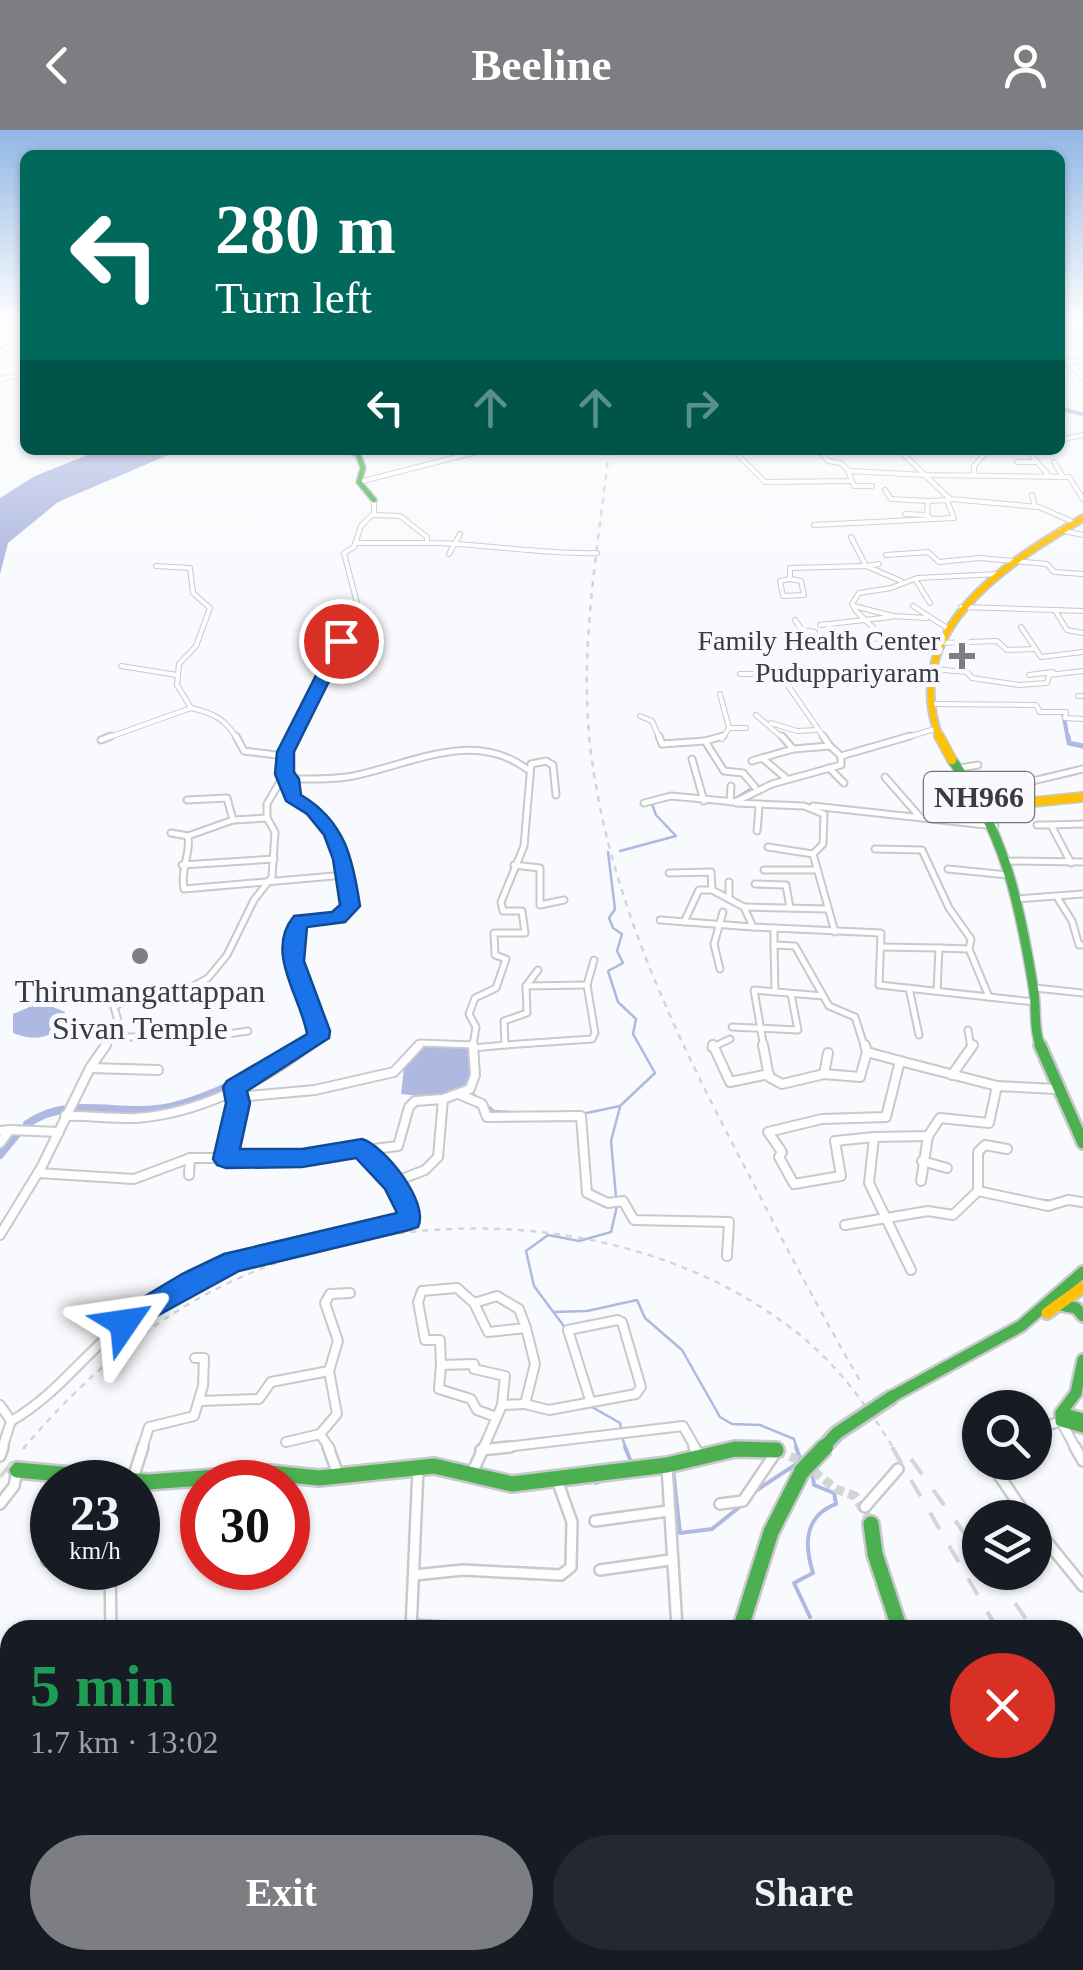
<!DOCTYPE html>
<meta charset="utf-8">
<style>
body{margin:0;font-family:Georgia,serif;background:#242831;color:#f1f3f6;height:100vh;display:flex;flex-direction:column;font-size:38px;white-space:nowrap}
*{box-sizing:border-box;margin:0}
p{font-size:32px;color:#9ea1a6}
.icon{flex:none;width:55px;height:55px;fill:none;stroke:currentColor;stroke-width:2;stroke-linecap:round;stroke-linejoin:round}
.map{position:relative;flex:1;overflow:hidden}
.details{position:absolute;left:0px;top:1490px;width:1085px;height:350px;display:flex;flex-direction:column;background:#171b24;border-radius:30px 30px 0 0;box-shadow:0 2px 8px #0004}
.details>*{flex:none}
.banner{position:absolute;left:20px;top:20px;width:1045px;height:305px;border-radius:15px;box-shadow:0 2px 8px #0004;background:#00695c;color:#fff;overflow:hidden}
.controls{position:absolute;left:962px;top:1260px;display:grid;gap:20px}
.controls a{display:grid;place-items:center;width:90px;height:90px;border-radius:50%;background:#171b24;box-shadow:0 2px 8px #0004;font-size:50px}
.speed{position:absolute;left:30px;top:1330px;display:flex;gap:20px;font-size:50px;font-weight:700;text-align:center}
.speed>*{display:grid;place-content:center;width:130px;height:130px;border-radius:50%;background:#171b24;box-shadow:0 2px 8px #0004;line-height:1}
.speed small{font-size:25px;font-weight:400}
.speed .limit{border:15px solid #d22;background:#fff;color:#111}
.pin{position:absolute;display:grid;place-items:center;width:85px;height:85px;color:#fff;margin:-42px;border:5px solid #fff;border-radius:50%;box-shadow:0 2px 10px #0007}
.me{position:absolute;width:110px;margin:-55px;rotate:58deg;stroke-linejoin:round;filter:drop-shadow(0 0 8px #0008)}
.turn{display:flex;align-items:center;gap:35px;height:210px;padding:0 30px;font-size:45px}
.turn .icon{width:130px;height:130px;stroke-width:2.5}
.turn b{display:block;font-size:70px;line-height:85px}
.lanes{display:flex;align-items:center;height:95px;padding:0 30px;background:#0003;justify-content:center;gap:50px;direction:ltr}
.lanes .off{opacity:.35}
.round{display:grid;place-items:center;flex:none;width:105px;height:105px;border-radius:52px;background:#242831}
.head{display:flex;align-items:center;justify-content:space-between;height:170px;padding:0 30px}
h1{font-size:60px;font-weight:700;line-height:75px;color:#1e9e55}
.cta{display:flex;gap:20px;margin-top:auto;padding:20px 30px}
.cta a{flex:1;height:115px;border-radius:60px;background:#7d7e82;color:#fff;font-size:40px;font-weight:700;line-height:115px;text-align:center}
.cta a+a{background:#242831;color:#f1f3f6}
header{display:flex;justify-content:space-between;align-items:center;height:130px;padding:0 30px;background:#7d7e82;color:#fff;font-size:45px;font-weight:700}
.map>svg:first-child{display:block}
.water{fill:#aeb9e2}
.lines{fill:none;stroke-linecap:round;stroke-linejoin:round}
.stream-far1{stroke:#aeb9e2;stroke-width:2.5}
.stream{stroke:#aeb9e2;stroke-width:4}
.canal-far2{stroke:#aeb9e2;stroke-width:4}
.canal-far1{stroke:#aeb9e2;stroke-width:5}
.canal{stroke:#aeb9e2;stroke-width:8}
.street-tunnel{stroke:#d2d4d7;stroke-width:9;stroke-dasharray:9 5;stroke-linecap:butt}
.street-far3-casing{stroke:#c8c9cc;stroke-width:6}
.street-far2-casing{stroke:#c8c9cc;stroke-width:9}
.street-far1-casing{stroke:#c8c9cc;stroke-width:12}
.street-casing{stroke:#c8c9cc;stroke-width:14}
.fast-far3-casing{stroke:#c8c9cc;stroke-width:8}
.fast-far2-casing{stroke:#c8c9cc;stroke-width:12}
.fast-far1-casing{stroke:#c8c9cc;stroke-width:16}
.fast-casing{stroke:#c8c9cc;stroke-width:20}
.slow-far2-casing{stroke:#c8c9cc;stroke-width:10}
.slow-far1-casing{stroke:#c8c9cc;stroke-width:12}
.slow-casing{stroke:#c8c9cc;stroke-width:16}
.street-far3{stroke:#fefeff;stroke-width:4}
.street-far2{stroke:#fefeff;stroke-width:5}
.street-far1{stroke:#fefeff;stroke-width:8}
.street{stroke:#fefeff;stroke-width:9}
.fast-far3{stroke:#4caf50;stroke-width:5}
.fast-far2{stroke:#4caf50;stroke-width:9}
.fast-far1{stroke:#4caf50;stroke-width:11}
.fast{stroke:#4caf50;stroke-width:15}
.slow-far2{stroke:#ffc107;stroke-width:6}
.slow-far1{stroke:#ffc107;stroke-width:9}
.slow{stroke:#ffc107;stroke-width:11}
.rail-far1{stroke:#d5d5d7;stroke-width:2.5;stroke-dasharray:6 6;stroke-linecap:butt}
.rail{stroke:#d5d5d7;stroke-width:4;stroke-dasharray:19 19;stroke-linecap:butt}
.fast-bridge-far1-casing{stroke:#c8c9cc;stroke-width:18;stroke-linecap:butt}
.fast-bridge-casing{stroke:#c8c9cc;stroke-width:21;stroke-linecap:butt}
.fast-bridge-far1{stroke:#4caf50;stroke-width:12}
.fast-bridge{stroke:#4caf50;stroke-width:16}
.route{fill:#1a73e8;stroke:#114b97;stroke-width:2.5}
.poi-dot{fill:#7d7e82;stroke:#f7f9fe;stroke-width:4}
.labels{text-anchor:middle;stroke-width:10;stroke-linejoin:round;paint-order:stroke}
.far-poi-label{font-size:28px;fill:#3b3c40;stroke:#f7f9fe;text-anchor:end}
.shield{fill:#f7f9fe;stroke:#737579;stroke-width:2.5}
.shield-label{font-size:30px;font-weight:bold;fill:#3b3c40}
.poi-label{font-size:32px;fill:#3b3c40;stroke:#f7f9fe}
</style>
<header><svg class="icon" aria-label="back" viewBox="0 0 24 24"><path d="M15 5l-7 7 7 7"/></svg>Beeline<svg class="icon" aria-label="person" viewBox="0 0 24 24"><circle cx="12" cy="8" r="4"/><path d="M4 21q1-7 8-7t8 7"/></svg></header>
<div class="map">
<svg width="1083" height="1840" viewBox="0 0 1083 1840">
<rect width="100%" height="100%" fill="#f8fafd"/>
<g class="water">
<polygon points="100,320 180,320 58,372 8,413 0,444 0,368 35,346"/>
<path d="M41,872L65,882L66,889C52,909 35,912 13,903V884Z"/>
<polygon points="422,914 468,916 471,940 467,958 432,967 401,964 404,937"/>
</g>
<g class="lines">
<g class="stream-far1">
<polyline points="1060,252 1064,264 1060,268"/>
<polyline points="786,647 803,643"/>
<polyline points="734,669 752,658"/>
<polyline points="620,721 676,706 656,685 652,674"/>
<polyline points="472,963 494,981 525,983"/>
<polyline points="582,984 620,976 655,943 633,904 636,889 618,872 608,841 623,833 617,821 622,804 613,798 609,788 615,779 608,722"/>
<polyline points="616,1067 611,1011 620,977"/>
<polyline points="1035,1069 1052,1071"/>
<polyline points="554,1182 587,1181 637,1170 645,1188 682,1220 720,1287 732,1294 760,1295 794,1309 797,1319"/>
<polyline points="566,1199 534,1156 526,1121 548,1105 579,1111 611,1102 617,1076"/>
<polyline points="592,1277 620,1293 621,1298"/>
<polyline points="623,1310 626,1319"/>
</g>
<g class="stream">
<polyline points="625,1317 631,1332"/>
<polyline points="673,1339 680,1403 712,1399 742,1375"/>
<polyline points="596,1353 612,1347"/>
<polyline points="754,1362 801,1331 796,1317"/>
<path d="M810,1487L794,1453L813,1443C804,1414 804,1386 836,1374L834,1363L814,1355L812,1341"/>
</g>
<g class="canal-far2">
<polyline points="1060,279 1083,284"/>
<polyline points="1063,583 1068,609"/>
</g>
<g class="canal-far1">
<polyline points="1068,606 1069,613 1083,616"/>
<polyline points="299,918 307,913"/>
</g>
<g class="canal">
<path d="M27,994C71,963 121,988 170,977C218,966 261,939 303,915"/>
<polyline points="0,1025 18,1003"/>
</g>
<polyline class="street-tunnel" points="777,1321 801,1331 836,1359 855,1366 871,1393"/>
<g class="street-far3-casing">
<g id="street-far3">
<polyline points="0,195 25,201"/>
<polyline points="0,222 25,207"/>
<polyline points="1068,231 1083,248"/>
<polyline points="1060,232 1083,231"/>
<polyline points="0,249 25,244"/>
<polyline points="1060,310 1083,305"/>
<polyline points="733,320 765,352 852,351 848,341"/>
<polyline points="808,320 822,323 828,331 841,333 849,341 925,345 950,369 1039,377 1073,392"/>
<polyline points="899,320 925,345 1069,347 1083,369"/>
<polyline points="1027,320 1049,346"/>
<polyline points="1017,332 1035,332"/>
<polyline points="1054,332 1063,347"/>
<polyline points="974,345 974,336 988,320"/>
<polyline points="852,351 854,356 872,356"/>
<polyline points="359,352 484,320"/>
<polyline points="885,360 891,369 928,371"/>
<polyline points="1032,365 1035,377"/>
<polyline points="905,384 927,385"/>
<path d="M373,385L400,386L427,407V413C485,413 539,425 597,423"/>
<polyline points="932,389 927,385 928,371 949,370"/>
<polyline points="814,395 954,388 947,371"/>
<polyline points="1060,400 1083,405"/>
<polyline points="851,407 866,436 879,434"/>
<polyline points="355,413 427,413"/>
<polyline points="449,424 460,404"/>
<polyline points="886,425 928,422 939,432 980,428 1047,434 1054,442 1083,444"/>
<path d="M156,436L190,438L193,463L210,478L196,516L179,534L177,555L191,578C213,583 226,589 237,609"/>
<polygon points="790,449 801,451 804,465 783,466 780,451"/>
<polyline points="790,449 790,438 866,436 901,451"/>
<polyline points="915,449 930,473"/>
<polyline points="854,476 893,486 927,488"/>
<polyline points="913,476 947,498"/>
<polyline points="961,477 1083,481"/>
<polyline points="1056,482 1067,500 1083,503"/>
<polyline points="795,490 802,500 815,502 812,507 826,512 938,516"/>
<polyline points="820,495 891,487"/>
<polyline points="1021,497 1041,527 1083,522"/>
<polyline points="940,513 997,511 1007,520 1034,519"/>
<polyline points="891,515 856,481 852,474 859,463 891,458 917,448 998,444"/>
<polyline points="121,536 177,545"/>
<polyline points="932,539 967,542 972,548 1019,555 1047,553 1049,545 1083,541"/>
<polyline points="740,544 780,544 825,609"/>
<polyline points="1029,545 1053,542"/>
<polyline points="720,564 729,598 722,609"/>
<polyline points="1078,566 1083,566"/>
<polyline points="930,574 1036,575 1040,582 1066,582 1065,588 1083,589"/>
<polyline points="756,585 784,609"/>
<polyline points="640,586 652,591 660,609"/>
<polyline points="771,593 797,601 817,600"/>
<polyline points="729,598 746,598"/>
<polyline points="104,609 191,578"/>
<polyline points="293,609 358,477 344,423 354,417 361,396 374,383 374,370"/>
<polyline points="901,609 935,599"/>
</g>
</g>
<g class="street-far2-casing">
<g id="street-far2">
<polyline points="236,606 244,621 285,626"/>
<polyline points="659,606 662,614 705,611"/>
<polyline points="723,606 705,611 724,641 743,643 755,657"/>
<polyline points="782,606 793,619"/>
<polyline points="823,606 830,616"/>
<polyline points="101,610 111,606"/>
<polyline points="692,629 704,671"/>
<polyline points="752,631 762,628"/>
<polyline points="829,638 844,653"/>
<polyline points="960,638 978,635"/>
<path d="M285,644L290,649L292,667C324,692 363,737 346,782L338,787L302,791C281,828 303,866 319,901L318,908L306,918"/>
<polyline points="885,647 919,686"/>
<path d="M290,649C311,649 332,650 353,646C412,634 473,599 527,639"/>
<polyline points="787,649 762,628 793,619 830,616 841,626"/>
<polyline points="978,664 1083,639"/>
<path d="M187,670L227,668L233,690L188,706C191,724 180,739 184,759L345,745"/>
<polyline points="730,672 731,656"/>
<polyline points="644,673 671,666 735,672 772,654 841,635 841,626 910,606"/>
<polyline points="736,673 804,676 824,684 823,714 813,724"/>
<polyline points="813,676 995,696"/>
<polyline points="233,690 267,688"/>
<polyline points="1037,695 1051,695"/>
<polyline points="757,701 759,677"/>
<polyline points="171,703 188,706"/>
<polyline points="768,717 813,724 835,802"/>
<polyline points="875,719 922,720 949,778 971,809 969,819 989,867"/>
<polyline points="1007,731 1083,732"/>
<polyline points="1071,733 1051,695 1083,694"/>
<polyline points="182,735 274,729"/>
<polyline points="514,735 540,738 540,775 564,770"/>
<polyline points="948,739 1008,745"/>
<polyline points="764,740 817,740"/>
<polyline points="669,743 711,742 712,760 744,777 753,797 774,798"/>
<polyline points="729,752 729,769"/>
<polyline points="755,754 786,755 790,778"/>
<polyline points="1057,767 1072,791 1079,815 1083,815"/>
<polyline points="1015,769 1083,764"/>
<polyline points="745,777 828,779"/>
<polyline points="660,790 753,797"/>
<polyline points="684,792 699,760 712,760"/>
<polyline points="774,815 775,862"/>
<polyline points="881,817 939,818 937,861"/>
<polyline points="939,818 969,819"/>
<polyline points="720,839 714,814 723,782"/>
<polyline points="526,856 587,855"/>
<polyline points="909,858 919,905"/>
<polyline points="1035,858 1083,863"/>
<polyline points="732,897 798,900 791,864"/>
<polyline points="968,900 971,918"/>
<polyline points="113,907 207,907 248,901"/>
<polyline points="505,915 592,909 595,903 587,855 594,830"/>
<polyline points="104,918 119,894 114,877 127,869 158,872 176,866 208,848 227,825 254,770 272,747 275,702 267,688 267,674 286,641 285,623 295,606"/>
<polyline points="417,918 421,913 473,915 476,897 469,884 475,868 496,858 506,829 495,825 494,803 525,803 522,781 503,781 501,772 524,716 531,634 546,631 553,635 556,665"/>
<polyline points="473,918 505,915 504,891 527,883 526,856 538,840"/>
<polyline points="711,918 730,909"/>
<polyline points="764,918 754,860 823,866"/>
<polyline points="865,918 855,887 829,876 795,816 774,815 774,798 881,803 879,855 1035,872"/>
</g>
</g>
<g class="street-far1-casing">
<g id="street-far1">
<polyline points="713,915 730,952 769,944"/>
<polyline points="763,915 769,947 782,954 824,944 860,947 867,922"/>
<polyline points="865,915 867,922 900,931"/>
<polyline points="90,938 158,940"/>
<polyline points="824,944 828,923"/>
<polyline points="952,945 973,915"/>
<polyline points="461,965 482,974 487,987 581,986 587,1063 608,1073 623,1071 634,1090 729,1092 727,1126"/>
<polyline points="238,967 315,960 394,942 419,915"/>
<path d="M65,986C89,985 112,989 136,988C196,984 262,952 309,915"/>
<polyline points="10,1000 59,1002"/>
<polyline points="0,1001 10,1000 0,1013"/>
<polyline points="874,1007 835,1011 841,1046 794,1054 779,1027 782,1022 768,1002 822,989 886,987 900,931 997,956"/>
<polyline points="225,1029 238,973 235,957"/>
<polyline points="922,1031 947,1038"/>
<polyline points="38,1043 134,1049 190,1028 301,1028 398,1016 409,977 415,971 443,969 470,959 475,945 473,915"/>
<polyline points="189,1045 190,1028"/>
<polyline points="921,1051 928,1006"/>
<polyline points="394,1052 425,1040 438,1027 443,969"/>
<polyline points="978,1061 978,1022 985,1015 1007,1019"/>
<polyline points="845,1095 928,1081 953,1085 978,1061 1048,1076 1068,1070 1083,1072"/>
<polyline points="0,1105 42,1036 90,938 106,915"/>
<polyline points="911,1140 869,1053 874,1007 928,1006 940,988 989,993 997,956 1057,959"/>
<polygon points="497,1166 519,1179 526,1198 488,1202 474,1173"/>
<polyline points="474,1173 457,1158 422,1161 418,1172 425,1210 440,1210 441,1235 474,1234 474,1239 505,1246 502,1275"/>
<polyline points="441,1235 439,1259 471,1269 477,1280 496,1287"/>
<polyline points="200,1271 259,1269 271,1252 329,1241"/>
<polyline points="525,1274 549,1280 636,1264 641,1257 622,1192 618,1190 568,1200 590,1270"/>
<polyline points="0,1275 11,1291 2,1319"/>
<path d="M11,1291C55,1266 83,1226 121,1195C203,1129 309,1108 409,1090L400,1060L362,1019"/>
<polyline points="1035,1300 1061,1291 1076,1319"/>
<polyline points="286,1312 320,1304"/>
<polyline points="142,1319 149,1297 194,1286 203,1256 204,1228 195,1228"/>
<polyline points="330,1319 320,1304 337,1284 329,1241 338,1211 325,1173 330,1164 350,1163"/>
<polyline points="483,1319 502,1275 525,1274 535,1234 526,1198"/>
<polyline points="489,1319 683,1296 696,1319"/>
</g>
</g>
<g class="street-casing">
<g id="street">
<polyline points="328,1317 338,1344"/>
<polyline points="694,1317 699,1325"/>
<polyline points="1075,1317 1083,1331"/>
<polyline points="481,1320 510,1317"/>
<polyline points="0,1326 3,1317"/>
<polyline points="990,1332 1028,1388"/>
<polyline points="667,1336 677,1498"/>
<polyline points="472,1343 484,1317"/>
<polyline points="132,1351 143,1317"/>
<polyline points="0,1374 14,1356 17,1341"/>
<polyline points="720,1374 743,1371 776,1322"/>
<polyline points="865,1377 898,1339"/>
<polyline points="595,1391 668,1381"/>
<polyline points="1035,1397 1083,1456"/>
<polyline points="51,1401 47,1431 52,1431"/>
<polyline points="110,1438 111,1500"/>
<polyline points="600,1440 670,1430"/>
<polyline points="414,1445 463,1440 561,1445 571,1437 572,1392 557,1350"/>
<polyline points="411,1495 496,1500"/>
<polyline points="411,1500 418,1339"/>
<polyline points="0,1530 10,1530"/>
<polyline points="0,1630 10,1631"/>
<polyline points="0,1708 10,1681"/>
<polyline points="0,1714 10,1715"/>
<polyline points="0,1823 10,1821"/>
<polyline points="237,1840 238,1830"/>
<polyline points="574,1840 607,1830"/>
</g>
</g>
<g class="fast-far3-casing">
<polyline id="fast-far3" points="347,320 358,324 363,338 359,352 374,370"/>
</g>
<g class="fast-far2-casing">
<path id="fast-far2" d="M952,630C1004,701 1019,770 1033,856C1037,876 1033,899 1041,918"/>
</g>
<g class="fast-far1-casing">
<g id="fast-far1">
<polyline points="1040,915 1083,1013"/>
<polyline points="1061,1175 1076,1178 1083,1186"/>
<polyline points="1083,1230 1076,1263 1061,1283 1061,1291 1083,1297"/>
<polyline points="893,1266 1021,1196 1083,1142"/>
<polyline points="1061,1283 1083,1289"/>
</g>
</g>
<g class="fast-casing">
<g id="fast">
<polyline points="17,1340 148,1352 270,1343 319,1348 434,1336 512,1354 667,1335 735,1319 776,1320"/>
<polyline points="871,1394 875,1424 900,1500"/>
<polyline points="740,1500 771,1402 802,1341"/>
<polyline points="1075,1806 1083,1803"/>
<polyline points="750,1830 752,1840"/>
<polyline points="762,1830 764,1840"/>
<polyline points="990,1840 1011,1830"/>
</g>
</g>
<g class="slow-far2-casing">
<path id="slow-far2" d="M940,609C898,501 1005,434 1083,388"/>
</g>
<g class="slow-far1-casing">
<g id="slow-far1">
<polyline points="939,606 952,630"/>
<polyline points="985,677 1083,667"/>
</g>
</g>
<g class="slow-casing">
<polyline id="slow" points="1047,1183 1083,1157"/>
</g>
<use href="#street-far3" class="street-far3"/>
<use href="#street-far2" class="street-far2"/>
<use href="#street-far1" class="street-far1"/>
<use href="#street" class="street"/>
<use href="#fast-far3" class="fast-far3"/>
<use href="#fast-far2" class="fast-far2"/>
<use href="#fast-far1" class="fast-far1"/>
<use href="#fast" class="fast"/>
<use href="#slow-far2" class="slow-far2"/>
<use href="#slow-far1" class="slow-far1"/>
<use href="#slow" class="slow"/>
<g class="rail-far1">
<path d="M609,320C598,420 578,522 591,623C610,774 680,914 750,1047C786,1117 822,1186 862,1254"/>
<path d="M23,1319C82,1249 151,1188 235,1150C407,1070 637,1081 791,1198C834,1230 866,1274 894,1319"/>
</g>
<g class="rail">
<polyline points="892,1317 998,1500"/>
<polyline points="911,1329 980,1425"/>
<polyline points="0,1347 25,1317"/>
<polyline points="993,1442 1034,1500"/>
<polyline points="1075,1551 1083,1562"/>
<polyline points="1075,1609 1083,1620"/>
</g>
<g class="fast-bridge-far1-casing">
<polyline id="fast-bridge-far1" points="822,1319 837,1303 893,1266"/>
</g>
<g class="fast-bridge-casing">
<polyline id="fast-bridge" points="802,1341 825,1317"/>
</g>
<use href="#fast-bridge-far1" class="fast-bridge-far1"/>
<use href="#fast-bridge" class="fast-bridge"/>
</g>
<linearGradient id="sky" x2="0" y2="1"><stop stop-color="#91b6e6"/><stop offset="0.42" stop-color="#fcfdfe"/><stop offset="1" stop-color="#fcfdfe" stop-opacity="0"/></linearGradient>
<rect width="1083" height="445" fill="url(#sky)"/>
<path class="route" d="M335,508L349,511L294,622V642L299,649L301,665C345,691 353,729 360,776L345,792L307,797L304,831L330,901L329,908L247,961L250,973L240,1019H302L362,1009C385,1016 430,1073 418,1097L409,1100L239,1141L124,1204L114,1201L110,1193L114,1185L182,1144L224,1124L397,1083L385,1059L356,1028L302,1037L226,1038L217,1035L213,1029L226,973L223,957L227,951L307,904C301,867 264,822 294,786L332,782L340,775L333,729L324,705L307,684L286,671L275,644L277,622Z"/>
<g class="poi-dot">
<path d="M957 511h10v10h10v10h-10v10h-10v-10h-10v-10h10z"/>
<circle cx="140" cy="826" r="10"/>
</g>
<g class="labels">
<g class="far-poi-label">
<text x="940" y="520">Family Health Center<tspan x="940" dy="32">Puduppariyaram</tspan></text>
</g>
<rect class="shield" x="924" y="642" width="110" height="50" rx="8"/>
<g class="shield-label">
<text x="979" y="677">NH966</text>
</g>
<g class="poi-label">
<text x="140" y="872">Thirumangattappan<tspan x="140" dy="37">Sivan Temple</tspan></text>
</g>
</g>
</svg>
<div class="controls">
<a><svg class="icon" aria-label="search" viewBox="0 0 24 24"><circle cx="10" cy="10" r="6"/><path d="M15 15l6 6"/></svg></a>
<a><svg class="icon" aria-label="layers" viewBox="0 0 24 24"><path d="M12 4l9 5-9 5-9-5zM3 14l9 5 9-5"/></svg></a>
</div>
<div class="speed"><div>23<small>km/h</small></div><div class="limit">30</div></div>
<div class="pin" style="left:341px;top:511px;background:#d93025"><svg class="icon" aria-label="arrive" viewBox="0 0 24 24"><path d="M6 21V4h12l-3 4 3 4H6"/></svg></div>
<svg class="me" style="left:124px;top:1193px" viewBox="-20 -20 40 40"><path d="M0-17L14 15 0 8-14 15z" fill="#1a73e8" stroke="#fff" stroke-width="4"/></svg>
<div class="banner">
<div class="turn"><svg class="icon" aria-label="left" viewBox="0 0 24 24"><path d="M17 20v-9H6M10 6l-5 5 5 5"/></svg><div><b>280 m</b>Turn left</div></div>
<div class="lanes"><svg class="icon" aria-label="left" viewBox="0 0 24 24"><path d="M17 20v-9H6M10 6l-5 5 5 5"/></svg><svg class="icon off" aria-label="ahead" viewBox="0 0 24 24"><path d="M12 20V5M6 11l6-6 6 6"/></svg><svg class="icon off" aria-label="ahead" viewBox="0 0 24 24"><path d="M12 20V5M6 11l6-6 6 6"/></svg><svg class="icon off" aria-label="right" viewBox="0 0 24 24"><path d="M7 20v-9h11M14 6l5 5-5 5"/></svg></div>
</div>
<section class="details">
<div class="head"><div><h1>5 min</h1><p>1.7 km · 13:02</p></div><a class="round" style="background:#d93025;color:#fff"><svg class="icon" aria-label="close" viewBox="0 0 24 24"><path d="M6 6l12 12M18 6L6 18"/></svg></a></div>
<div class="cta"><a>Exit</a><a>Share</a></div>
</section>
</div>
